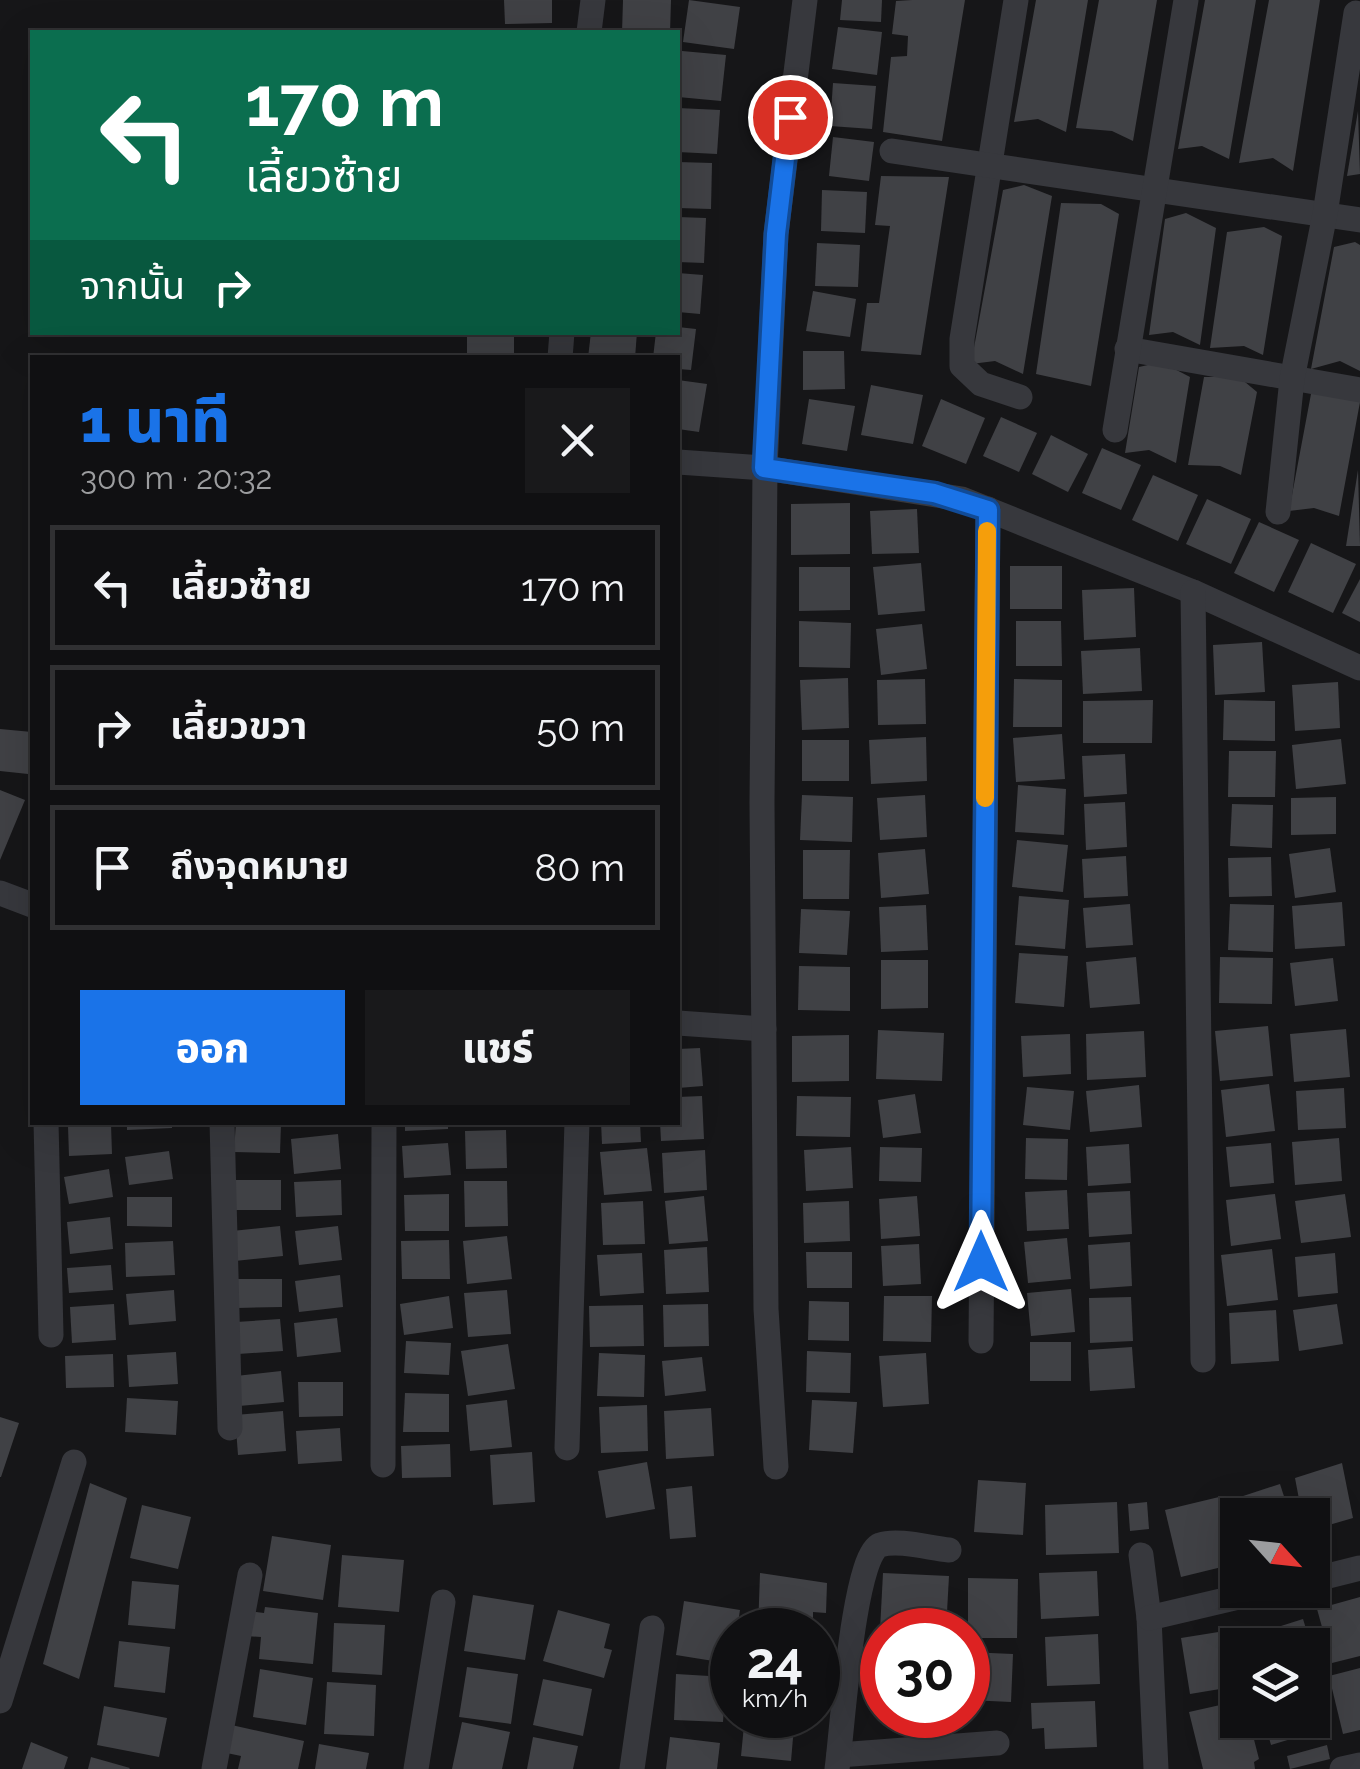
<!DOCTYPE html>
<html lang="th">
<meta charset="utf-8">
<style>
body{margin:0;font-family:Raleway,"Noto Sans Thai",sans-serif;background:#19191b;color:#f1f3f6;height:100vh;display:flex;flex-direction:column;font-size:38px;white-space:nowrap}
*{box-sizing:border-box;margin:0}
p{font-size:32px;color:#9c9d9f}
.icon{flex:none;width:55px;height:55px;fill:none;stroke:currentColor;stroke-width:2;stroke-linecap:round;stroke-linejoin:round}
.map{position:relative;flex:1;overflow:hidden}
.drawer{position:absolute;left:30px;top:355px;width:650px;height:770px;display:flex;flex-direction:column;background:#101012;border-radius:0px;box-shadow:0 10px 40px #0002,0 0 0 2px #303032}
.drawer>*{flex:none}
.guide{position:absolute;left:30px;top:30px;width:650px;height:305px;border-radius:0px;box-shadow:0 10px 40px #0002,0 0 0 2px #303032;background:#0b6e4f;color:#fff;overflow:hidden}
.needle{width:65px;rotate:117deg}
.controls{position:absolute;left:1220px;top:1498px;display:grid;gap:20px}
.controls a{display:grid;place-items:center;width:110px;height:110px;border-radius:0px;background:#101012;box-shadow:0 10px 40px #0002,0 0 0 2px #303032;font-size:50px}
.speed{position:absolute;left:710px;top:1608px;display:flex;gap:20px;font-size:50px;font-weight:700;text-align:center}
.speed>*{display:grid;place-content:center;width:130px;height:130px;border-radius:50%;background:#101012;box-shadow:0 10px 40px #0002,0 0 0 2px #303032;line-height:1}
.speed small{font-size:25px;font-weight:400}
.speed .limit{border:15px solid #d22;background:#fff;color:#111}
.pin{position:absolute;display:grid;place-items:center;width:85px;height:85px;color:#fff;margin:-42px;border:5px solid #fff;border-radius:50%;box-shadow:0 2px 10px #0007}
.me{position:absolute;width:110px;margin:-55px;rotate:0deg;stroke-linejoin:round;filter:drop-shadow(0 0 8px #0008)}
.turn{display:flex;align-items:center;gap:35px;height:210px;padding:0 50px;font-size:45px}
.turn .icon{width:130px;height:130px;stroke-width:2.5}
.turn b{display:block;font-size:70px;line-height:85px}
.then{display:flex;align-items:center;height:95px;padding:0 50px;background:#0003;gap:20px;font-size:38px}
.round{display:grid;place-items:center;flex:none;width:105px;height:105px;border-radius:0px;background:#19191b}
.overview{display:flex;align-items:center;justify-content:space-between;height:170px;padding:0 50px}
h1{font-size:60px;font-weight:800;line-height:75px;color:#1a73e8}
.action{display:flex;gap:20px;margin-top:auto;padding:20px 50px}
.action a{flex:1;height:115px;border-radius:0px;background:#1a73e8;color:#fff;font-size:40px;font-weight:800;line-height:115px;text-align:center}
.action a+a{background:#19191b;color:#f1f3f6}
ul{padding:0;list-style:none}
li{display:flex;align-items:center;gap:30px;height:125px;margin:0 20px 15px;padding:0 30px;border:5px solid #303032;border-radius:0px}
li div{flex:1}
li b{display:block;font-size:38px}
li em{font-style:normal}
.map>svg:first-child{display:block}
.building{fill:#404145}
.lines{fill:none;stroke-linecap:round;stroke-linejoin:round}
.street{stroke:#37383d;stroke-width:25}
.route-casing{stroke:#114b97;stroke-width:25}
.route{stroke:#1a73e8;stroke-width:18}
.slow{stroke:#f59e0b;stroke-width:18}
</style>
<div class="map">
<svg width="1360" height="1769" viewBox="0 0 1360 1769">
<rect width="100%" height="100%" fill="#161618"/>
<g class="building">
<polygon points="504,0 552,0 552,23 505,24"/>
<polygon points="623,0 671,0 670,32 622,32"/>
<polygon points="689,0 740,7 734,49 683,42"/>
<polygon points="842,0 882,0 881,22 840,20"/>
<polygon points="912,0 965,0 942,141 883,132 891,57 907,56 908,36 892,34 896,1"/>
<polygon points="1036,0 1088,0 1066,132 1038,119 1014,122"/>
<polygon points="1099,0 1157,0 1133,141 1112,131 1076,128"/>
<polygon points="1205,0 1256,0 1229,159 1202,146 1178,149"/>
<polygon points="1269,0 1320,0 1293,171 1273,158 1239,163"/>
<polygon points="838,27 882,32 877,75 832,69"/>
<polygon points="682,51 726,55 721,101 678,97"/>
<polygon points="833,83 876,86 872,129 830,126"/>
<polygon points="678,108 720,110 717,154 678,152"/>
<polygon points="1358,111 1360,174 1347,176"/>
<polygon points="833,137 874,142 869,181 829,176"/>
<polygon points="678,162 712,163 711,209 678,208"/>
<polygon points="881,176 949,177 921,355 861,351 867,303 879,303 890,226 875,225"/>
<polygon points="1024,185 1052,196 1023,374 995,361 971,364 1003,190"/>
<polygon points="822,190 867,192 865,233 821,231"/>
<polygon points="1061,203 1101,204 1119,214 1091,386 1036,374"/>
<polygon points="1186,213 1216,228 1200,345 1173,332 1149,335 1165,219"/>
<polygon points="678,217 706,218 704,263 678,262"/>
<polygon points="1264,227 1282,236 1263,355 1244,346 1210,348 1227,232"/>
<polygon points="1355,242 1360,245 1360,371 1340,361 1311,369 1334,247"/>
<polygon points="817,243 860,245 858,287 815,286"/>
<polygon points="678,273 703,275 700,314 678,312"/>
<polygon points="813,291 856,299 850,337 806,331"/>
<polygon points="678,327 696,329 691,370 678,369 678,358 653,358 656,332 678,332"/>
<rect x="467" y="332" width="47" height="26"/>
<polygon points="591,332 637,332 635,358 588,358"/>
<polygon points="803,351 844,351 845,389 803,390"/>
<polygon points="1161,362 1190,377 1176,463 1149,450 1125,453 1139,367"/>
<polygon points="1204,377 1239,377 1257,392 1241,475 1220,466 1188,465"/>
<polygon points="678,380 707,384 699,432 678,429"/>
<polygon points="871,385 923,395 913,444 861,435"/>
<polygon points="1333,391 1360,402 1339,516 1314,508 1289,511 1311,394"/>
<polygon points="809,399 855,406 847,451 802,444"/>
<polygon points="941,399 985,418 966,464 922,446"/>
<polygon points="1001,417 1037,433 1019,472 983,456"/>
<polygon points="1051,435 1088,454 1068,492 1032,474"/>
<polygon points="1102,448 1141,465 1121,510 1082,493"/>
<polygon points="1358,470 1360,546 1346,546"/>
<polygon points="1153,475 1198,495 1178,541 1132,520"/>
<polygon points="1207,499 1251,519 1231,564 1186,544"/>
<polygon points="850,503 850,554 791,555 791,504"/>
<polygon points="917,509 919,553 872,554 870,511"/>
<polygon points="1259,522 1299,540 1274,592 1234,573"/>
<polygon points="1311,543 1356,564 1333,613 1288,592"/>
<polygon points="921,563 925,611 878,615 873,567"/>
<rect x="1010" y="566" width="52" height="43"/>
<polygon points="799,567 850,567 850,610 799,611"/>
<polygon points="1360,579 1360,622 1342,613"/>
<polygon points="1134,588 1136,637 1084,640 1082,590"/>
<polygon points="799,621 851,623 850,668 799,667"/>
<polygon points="1016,621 1061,621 1062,666 1016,666"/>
<polygon points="922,624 927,669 881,675 876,629"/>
<polygon points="1262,642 1265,692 1215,695 1213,645"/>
<polygon points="1140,648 1142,691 1083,694 1081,651"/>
<polygon points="848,678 849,728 802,730 800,680"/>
<polygon points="925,679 926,724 878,725 877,680"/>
<polygon points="1014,679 1062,680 1062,727 1013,727"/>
<polygon points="1338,682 1340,728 1295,731 1292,685"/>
<polygon points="1153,700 1152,743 1083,743 1083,701"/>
<polygon points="1224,700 1275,701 1275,741 1223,740"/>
<polygon points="0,729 32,732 28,774 0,771"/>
<polygon points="1062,734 1065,779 1016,782 1013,738"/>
<polygon points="926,737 927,781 871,784 869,740"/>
<polygon points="1341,739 1346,784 1296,789 1292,745"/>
<rect x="802" y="740" width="47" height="41"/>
<polygon points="1229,751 1276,751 1275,797 1228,797"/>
<polygon points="1125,754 1127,794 1084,797 1082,756"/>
<polygon points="1018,785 1066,789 1064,835 1015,832"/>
<polygon points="0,790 25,800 0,860"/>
<polygon points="802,795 853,797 852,842 800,840"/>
<polygon points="925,795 927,837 880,840 877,798"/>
<polygon points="1336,797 1336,834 1291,835 1291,798"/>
<polygon points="1125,802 1127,847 1086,850 1084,804"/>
<polygon points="1232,804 1273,805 1272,848 1230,846"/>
<polygon points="1017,840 1068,845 1063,892 1012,887"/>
<polygon points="1330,848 1336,892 1295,898 1289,854"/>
<polygon points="925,849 929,894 881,898 878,853"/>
<polygon points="803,850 850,850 849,899 803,899"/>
<polygon points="1126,856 1128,896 1084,898 1082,859"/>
<polygon points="1271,857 1272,896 1229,897 1228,858"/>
<polygon points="1019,896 1069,900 1065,949 1015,945"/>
<polygon points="1342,902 1345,946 1295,949 1292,906"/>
<polygon points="1130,904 1133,945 1086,948 1083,908"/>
<polygon points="1230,904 1274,905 1273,952 1228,950"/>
<polygon points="926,905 928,950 881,952 879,907"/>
<polygon points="801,909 850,911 847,955 799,953"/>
<polygon points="1019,953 1068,956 1064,1007 1015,1003"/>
<polygon points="1136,957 1140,1004 1090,1008 1086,962"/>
<polygon points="1220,957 1273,958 1272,1004 1219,1003"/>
<polygon points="1333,958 1338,1001 1295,1006 1290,963"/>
<polygon points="881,960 928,960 928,1008 881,1009"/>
<polygon points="799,966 850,967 850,1011 798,1010"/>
<polygon points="1268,1026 1273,1076 1220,1081 1215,1031"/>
<polygon points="1346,1029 1350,1077 1294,1082 1290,1034"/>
<polygon points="878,1030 944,1033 942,1081 876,1079"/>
<polygon points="1144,1031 1146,1077 1087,1080 1086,1034"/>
<polygon points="1070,1034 1071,1074 1023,1077 1021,1036"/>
<polygon points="849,1035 849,1081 792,1082 792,1036"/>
<polygon points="700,1048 703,1086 678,1088 678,1049"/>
<polygon points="1269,1084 1275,1131 1226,1137 1221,1090"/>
<polygon points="1139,1085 1142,1127 1090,1132 1086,1091"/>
<polygon points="1027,1087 1074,1091 1070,1130 1023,1125"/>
<polygon points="1344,1088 1346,1128 1298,1130 1296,1091"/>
<polygon points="915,1094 921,1133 883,1138 878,1100"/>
<polygon points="702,1096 704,1139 661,1141 660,1122 678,1122 678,1097"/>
<polygon points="797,1096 851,1097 850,1137 796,1136"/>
<polygon points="127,1122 172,1122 172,1128 127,1130"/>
<polygon points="236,1122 281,1124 280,1153 234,1152"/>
<polygon points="405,1122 448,1122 448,1129 405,1131"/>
<polygon points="601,1122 640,1122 641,1142 602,1144"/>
<polygon points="111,1124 112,1154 69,1156 68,1126"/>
<polygon points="506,1130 507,1168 466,1169 465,1131"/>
<polygon points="338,1134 341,1169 294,1174 291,1139"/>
<polygon points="1026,1138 1068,1139 1067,1180 1025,1179"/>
<polygon points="1339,1138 1342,1181 1295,1185 1292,1142"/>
<polygon points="448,1143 451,1175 404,1178 402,1146"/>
<polygon points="1271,1143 1274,1183 1230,1187 1226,1147"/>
<polygon points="1129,1144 1131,1183 1088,1186 1086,1147"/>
<polygon points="851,1147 853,1188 806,1191 804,1150"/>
<polygon points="880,1147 922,1148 921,1182 879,1181"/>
<polygon points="647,1148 652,1191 604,1195 600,1152"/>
<polygon points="705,1150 707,1190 664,1193 662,1153"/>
<polygon points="169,1151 173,1179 129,1185 125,1157"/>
<polygon points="109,1169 113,1197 69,1204 64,1177"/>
<polygon points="233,1180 281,1180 281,1210 232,1210"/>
<polygon points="341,1180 342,1215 296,1217 294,1182"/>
<polygon points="464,1181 507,1181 508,1226 465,1227"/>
<polygon points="1067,1190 1069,1229 1027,1231 1025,1192"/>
<polygon points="1130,1191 1132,1234 1089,1237 1087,1193"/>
<polygon points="449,1194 449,1231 405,1231 404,1195"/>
<polygon points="1275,1194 1281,1239 1231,1246 1226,1200"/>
<polygon points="1345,1194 1351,1237 1301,1243 1295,1201"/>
<polygon points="704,1196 708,1241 669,1244 665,1201"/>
<polygon points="917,1196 920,1236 881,1239 879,1199"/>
<polygon points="127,1197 172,1197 172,1227 127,1226"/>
<polygon points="643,1201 645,1244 603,1245 601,1203"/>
<polygon points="849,1201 850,1241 804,1243 803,1203"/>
<polygon points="110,1217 113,1249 70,1254 67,1222"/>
<polygon points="280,1226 283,1256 235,1261 232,1231"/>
<polygon points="338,1226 342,1260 299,1265 295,1231"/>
<polygon points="507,1236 512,1279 467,1284 463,1241"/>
<polygon points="1067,1238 1071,1279 1028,1283 1024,1242"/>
<polygon points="449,1240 450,1279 402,1279 401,1241"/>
<polygon points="173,1241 175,1275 126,1277 125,1243"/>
<polygon points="1130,1242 1132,1286 1090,1289 1088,1245"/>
<polygon points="919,1244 921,1284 883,1286 881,1246"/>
<polygon points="707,1247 709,1292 666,1294 664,1250"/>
<polygon points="1272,1249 1278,1300 1227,1306 1221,1255"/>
<polygon points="806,1252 852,1252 852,1288 807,1288"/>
<polygon points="642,1253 644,1293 600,1296 597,1255"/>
<polygon points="1335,1253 1338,1293 1298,1297 1295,1257"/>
<polygon points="111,1265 113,1290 69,1293 67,1268"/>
<polygon points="340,1275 343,1307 299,1312 295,1281"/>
<polygon points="237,1279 282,1279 282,1307 237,1308"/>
<polygon points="1071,1289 1075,1332 1031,1336 1027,1293"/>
<polygon points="174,1290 176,1321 129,1325 126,1294"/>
<polygon points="507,1290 511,1334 468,1337 464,1293"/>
<polygon points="449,1296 453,1328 404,1335 400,1304"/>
<polygon points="884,1296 932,1296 931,1342 883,1341"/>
<polygon points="1131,1297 1133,1341 1090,1343 1089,1298"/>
<polygon points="809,1301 849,1302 849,1341 808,1340"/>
<polygon points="114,1304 116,1340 72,1343 70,1307"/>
<polygon points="708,1304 709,1346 664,1347 663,1305"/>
<polygon points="1337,1304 1343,1344 1299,1351 1293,1310"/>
<polygon points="643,1305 644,1346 590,1347 589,1306"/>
<polygon points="1276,1310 1279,1361 1231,1364 1229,1313"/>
<polygon points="337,1318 341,1352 297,1357 294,1323"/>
<polygon points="280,1319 283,1351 238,1354 236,1322"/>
<polygon points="406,1341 451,1343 449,1375 404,1373"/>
<rect x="1030" y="1342" width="41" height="39"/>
<polygon points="508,1344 515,1389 468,1396 461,1351"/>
<polygon points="1132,1347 1135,1388 1090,1391 1088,1350"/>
<polygon points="807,1351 851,1353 850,1393 806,1392"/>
<polygon points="176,1352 178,1384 129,1387 127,1355"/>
<polygon points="599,1353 645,1355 644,1397 597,1396"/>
<polygon points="926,1353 929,1404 883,1407 879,1356"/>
<polygon points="113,1354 114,1387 66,1388 65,1356"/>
<polygon points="702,1357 706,1391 665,1396 662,1361"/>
<polygon points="281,1371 284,1402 239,1406 236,1376"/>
<polygon points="298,1382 343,1382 343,1416 299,1417"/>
<polygon points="405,1393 449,1394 449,1432 403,1432"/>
<polygon points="127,1398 178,1401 176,1435 125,1432"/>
<polygon points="507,1400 512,1447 470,1451 466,1405"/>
<polygon points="812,1400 857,1402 853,1453 809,1450"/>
<polygon points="647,1405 648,1451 601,1453 599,1407"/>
<polygon points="711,1408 714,1456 666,1459 664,1411"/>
<polygon points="283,1411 286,1451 238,1455 235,1415"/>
<polygon points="0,1417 19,1423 1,1477 0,1477"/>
<polygon points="340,1428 342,1461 298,1464 296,1431"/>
<polygon points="450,1444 451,1477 402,1478 401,1446"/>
<polygon points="532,1452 535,1502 493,1505 490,1455"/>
<polygon points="647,1462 655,1509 606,1518 598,1471"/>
<polygon points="1342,1463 1353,1518 1312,1530 1312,1515 1302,1515 1295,1478"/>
<polygon points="978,1480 1026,1483 1023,1535 974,1532"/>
<polygon points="90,1483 127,1498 79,1679 43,1664"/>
<polygon points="1280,1484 1290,1515 1239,1515 1234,1499"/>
<polygon points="692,1486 696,1537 670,1539 666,1489"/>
<polygon points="1219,1497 1234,1564 1181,1577 1165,1510"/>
<polygon points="1117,1502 1119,1553 1046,1555 1045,1505"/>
<polygon points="1147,1502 1149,1529 1130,1531 1128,1504"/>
<polygon points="142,1505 191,1517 178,1569 130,1558"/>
<polygon points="272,1536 331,1545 323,1600 263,1591"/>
<polygon points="342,1555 404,1560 399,1612 338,1607"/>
<polygon points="1097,1571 1099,1616 1041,1619 1039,1573"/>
<polygon points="760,1573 827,1583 826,1613 813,1612 813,1630 758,1630"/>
<polygon points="883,1573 949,1576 946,1630 880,1630"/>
<polygon points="968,1578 1018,1579 1017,1638 968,1638"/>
<polygon points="132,1581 179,1585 175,1629 128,1625"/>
<polygon points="473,1595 534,1605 525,1660 464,1651"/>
<polygon points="1360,1597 1360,1656 1332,1663 1317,1609"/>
<polygon points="684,1601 740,1610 737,1630 732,1630 732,1664 676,1655"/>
<polygon points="265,1607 318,1613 313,1664 259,1659 261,1637 246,1636 249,1611 264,1613"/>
<polygon points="558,1610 610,1624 604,1648 612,1650 604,1678 543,1661"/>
<polygon points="1303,1619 1311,1645 1252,1645 1249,1636"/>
<polygon points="334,1623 385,1625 382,1675 332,1672"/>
<polygon points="1231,1630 1238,1686 1190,1694 1181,1638"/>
<polygon points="1098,1634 1100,1684 1047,1686 1045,1637"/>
<polygon points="119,1641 170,1647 165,1693 114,1687"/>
<polygon points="968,1652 1013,1654 1011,1702 968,1700"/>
<polygon points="880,1654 882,1654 882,1705 875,1704"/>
<polygon points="467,1667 518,1674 511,1724 459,1717"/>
<polygon points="1360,1668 1360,1730 1343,1734 1329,1676"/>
<polygon points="260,1669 313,1678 306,1725 253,1717"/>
<polygon points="676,1674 726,1677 723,1722 674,1720"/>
<polygon points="543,1679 592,1689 583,1736 533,1725"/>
<polygon points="327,1682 376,1685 374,1736 324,1734"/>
<polygon points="1314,1693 1324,1729 1271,1745 1264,1720 1312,1720"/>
<polygon points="1095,1701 1097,1747 1045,1749 1044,1728 1032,1729 1031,1703"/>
<polygon points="1238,1701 1238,1720 1249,1720 1259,1759 1254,1762 1255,1769 1203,1769 1189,1712"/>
<polygon points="104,1706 167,1718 159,1757 97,1745"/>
<polygon points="745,1715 795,1715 791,1761 741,1756"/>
<polygon points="462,1722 510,1732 502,1769 452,1769"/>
<polygon points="227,1724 304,1741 298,1769 238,1769 241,1756 222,1752"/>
<polygon points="533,1737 578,1746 573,1769 527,1769"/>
<polygon points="670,1737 720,1743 717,1769 666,1769"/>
<polygon points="31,1742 68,1757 64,1769 22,1769"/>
<polygon points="319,1744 369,1753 366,1769 315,1769"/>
<polygon points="1327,1745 1330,1759 1290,1769 1287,1756"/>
<polygon points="91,1757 130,1768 129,1769 88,1769"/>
</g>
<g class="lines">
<g class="street">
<polyline points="1016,0 962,339 962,366 981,384 1020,397"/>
<polyline points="589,32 593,0"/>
<polyline points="892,151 1360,220"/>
<polyline points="1127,349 1360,390"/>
<polyline points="560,358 562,332"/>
<polyline points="1115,430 1186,0"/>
<polyline points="678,462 765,468 962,499 1193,592 1360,668"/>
<polyline points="1278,512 1292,379 1325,214 1356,13"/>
<polyline points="1193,592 1203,1360"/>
<polyline points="0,893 32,905"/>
<polyline points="678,1023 764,1029"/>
<polyline points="46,1122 51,1335"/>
<polyline points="222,1122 230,1428"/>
<polyline points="981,1341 988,509"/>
<polyline points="567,1448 577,1122"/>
<polyline points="383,1465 384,1122"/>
<polyline points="776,1467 766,1309 762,803 765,468 776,234 805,0"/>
<polyline points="1141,1555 1149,1618 1156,1769"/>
<polyline points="1312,1580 1360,1568"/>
<polyline points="1149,1618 1268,1590"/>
<polyline points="0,1701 74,1462"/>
<polyline points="839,1755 997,1743"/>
<polyline points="214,1769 250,1575"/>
<polyline points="416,1769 443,1602"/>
<polyline points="632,1769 652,1628"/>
<path d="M837,1769C842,1735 853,1555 880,1545C898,1539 929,1548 949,1550"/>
<polyline points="1342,1769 1360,1765"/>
</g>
</g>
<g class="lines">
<g class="route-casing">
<polyline id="route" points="790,117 776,234 764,468 934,493 988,510 981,1262"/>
</g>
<use href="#route" class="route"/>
<polyline class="slow" points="985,798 987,531"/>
</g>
</svg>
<div class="controls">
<a><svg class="needle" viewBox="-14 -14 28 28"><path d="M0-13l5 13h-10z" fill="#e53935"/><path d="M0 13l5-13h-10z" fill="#9c9d9f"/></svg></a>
<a><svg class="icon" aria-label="layers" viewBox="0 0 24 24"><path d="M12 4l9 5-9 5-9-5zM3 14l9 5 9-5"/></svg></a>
</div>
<div class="speed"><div>24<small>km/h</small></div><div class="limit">30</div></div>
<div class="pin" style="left:790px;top:117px;background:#d93025"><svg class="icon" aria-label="arrive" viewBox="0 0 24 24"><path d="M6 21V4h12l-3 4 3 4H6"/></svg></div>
<svg class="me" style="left:981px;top:1262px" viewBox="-20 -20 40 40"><path d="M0-17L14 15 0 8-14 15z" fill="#1a73e8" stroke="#fff" stroke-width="4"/></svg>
<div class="guide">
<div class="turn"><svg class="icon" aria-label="left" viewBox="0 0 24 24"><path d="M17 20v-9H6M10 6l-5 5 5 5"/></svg><div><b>170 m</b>เลี้ยวซ้าย</div></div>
<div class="then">จากนั้น<svg class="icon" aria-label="right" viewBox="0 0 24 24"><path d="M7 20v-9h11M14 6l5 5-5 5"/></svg></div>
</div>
<section class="drawer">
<div class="overview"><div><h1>1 นาที</h1><p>300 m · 20:32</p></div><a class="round"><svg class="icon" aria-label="close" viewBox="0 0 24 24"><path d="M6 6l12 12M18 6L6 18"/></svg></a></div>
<ul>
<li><svg class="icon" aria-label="left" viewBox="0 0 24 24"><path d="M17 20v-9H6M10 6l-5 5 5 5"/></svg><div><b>เลี้ยวซ้าย</b></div><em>170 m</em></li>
<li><svg class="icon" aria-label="right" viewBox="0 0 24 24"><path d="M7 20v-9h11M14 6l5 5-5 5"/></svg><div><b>เลี้ยวขวา</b></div><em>50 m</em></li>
<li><svg class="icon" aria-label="arrive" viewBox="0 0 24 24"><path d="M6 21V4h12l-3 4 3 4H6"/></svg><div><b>ถึงจุดหมาย</b></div><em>80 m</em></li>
</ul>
<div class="action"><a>ออก</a><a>แชร์</a></div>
</section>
</div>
